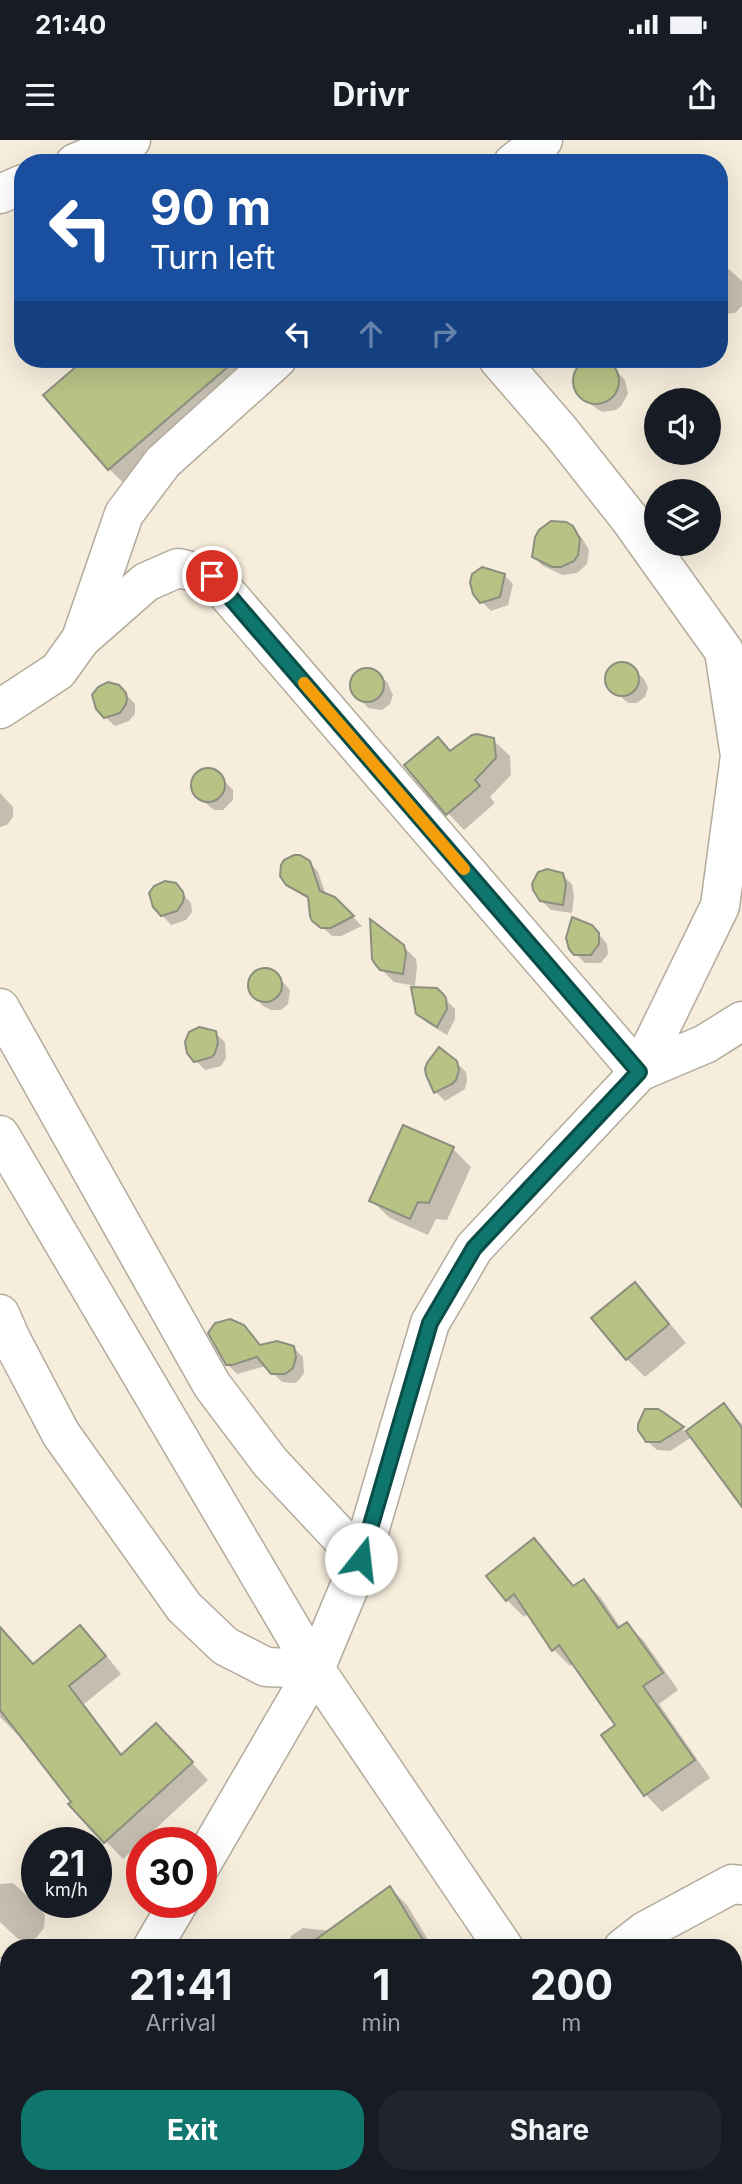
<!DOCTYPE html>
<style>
body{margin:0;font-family:Inter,sans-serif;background:#20242c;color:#f1f3f6;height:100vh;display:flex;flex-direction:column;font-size:26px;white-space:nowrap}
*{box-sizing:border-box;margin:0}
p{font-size:23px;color:#9ea1a6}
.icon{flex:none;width:38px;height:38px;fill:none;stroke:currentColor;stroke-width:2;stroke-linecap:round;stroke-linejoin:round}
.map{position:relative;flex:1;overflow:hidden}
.drawer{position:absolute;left:0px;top:1799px;width:742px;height:245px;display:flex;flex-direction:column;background:#171b24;border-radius:28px 28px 0 0;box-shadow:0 7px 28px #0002}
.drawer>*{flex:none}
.guide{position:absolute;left:14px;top:14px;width:714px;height:214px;border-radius:28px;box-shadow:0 7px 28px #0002;background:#1a4fa0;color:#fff;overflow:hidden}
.fabs{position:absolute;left:644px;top:248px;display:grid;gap:14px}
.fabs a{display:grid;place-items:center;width:77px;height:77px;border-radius:50%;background:#171b24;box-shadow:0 7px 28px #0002;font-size:35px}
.speed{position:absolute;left:21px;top:1687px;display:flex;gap:14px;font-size:35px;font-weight:700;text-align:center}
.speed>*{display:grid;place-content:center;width:91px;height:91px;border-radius:50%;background:#171b24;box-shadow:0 7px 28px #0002;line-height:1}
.speed small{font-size:18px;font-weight:400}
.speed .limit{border:10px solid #d22;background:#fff;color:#111}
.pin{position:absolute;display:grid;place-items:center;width:60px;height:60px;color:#fff;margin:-30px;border:4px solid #fff;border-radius:50%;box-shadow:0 2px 7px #0007}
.me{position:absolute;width:77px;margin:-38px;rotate:16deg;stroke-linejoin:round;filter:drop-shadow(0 0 5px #0008)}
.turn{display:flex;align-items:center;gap:24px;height:147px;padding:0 21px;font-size:32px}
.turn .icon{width:91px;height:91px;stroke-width:2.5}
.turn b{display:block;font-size:49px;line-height:60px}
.lanes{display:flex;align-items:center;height:66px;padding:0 21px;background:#0003;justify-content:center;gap:35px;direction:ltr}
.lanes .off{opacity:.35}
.eta{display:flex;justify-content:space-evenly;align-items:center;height:119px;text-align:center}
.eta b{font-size:42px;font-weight:700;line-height:49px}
.primary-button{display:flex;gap:14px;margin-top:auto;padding:14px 21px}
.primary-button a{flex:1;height:80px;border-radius:28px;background:#0f766e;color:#fff;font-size:28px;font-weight:700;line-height:80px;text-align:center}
.primary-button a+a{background:#20242c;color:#f1f3f6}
.status{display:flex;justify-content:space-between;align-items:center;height:49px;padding:0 35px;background:#171b24;direction:ltr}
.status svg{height:19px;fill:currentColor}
header{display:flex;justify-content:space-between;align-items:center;height:91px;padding:0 21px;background:#171b24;font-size:32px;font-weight:700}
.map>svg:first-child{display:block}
.shadow{fill:#0003}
.building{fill:#b8c285;stroke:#8c8f7f;stroke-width:2}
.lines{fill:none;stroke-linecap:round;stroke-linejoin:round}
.street-casing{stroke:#b3ab9b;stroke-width:41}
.street{stroke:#fff;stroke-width:38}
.route-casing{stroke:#0a4d48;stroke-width:18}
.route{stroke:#0f766e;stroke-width:12}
.slow{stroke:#f59e0b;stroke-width:12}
</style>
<div class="status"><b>21:40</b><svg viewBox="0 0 49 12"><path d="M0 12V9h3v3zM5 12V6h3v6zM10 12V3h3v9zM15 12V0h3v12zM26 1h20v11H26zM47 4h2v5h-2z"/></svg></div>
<header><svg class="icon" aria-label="menu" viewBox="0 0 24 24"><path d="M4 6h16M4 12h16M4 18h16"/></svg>Drivr<svg class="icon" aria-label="share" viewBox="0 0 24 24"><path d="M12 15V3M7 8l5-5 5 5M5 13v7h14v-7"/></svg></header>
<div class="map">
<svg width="742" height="2044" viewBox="0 0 742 2044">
<rect width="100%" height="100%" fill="#f6eddc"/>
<g class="shadow">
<polygon points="719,123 723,124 742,141 742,166 735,173 719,174"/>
<polygon points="88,219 236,219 260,246 134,353 109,329 46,255"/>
<polygon points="598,219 605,220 625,240 628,254 621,266 616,270 602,272 590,264 580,255 575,241 579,227 591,220"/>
<polygon points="572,388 582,398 589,410 587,424 577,433 563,435 543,426 534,417"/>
<polygon points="504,435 513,444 508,465 491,471 482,462"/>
<polygon points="620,524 630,526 644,539 648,548 645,557 637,563 628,563 610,547 608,543 608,533 615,525"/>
<polygon points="363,529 377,533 387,542 393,555 390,564 382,570 368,568 352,549 353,539"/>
<polygon points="118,546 135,564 135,574 129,581 115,586 105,577"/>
<polygon points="438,599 452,612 493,600 510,616 511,635 490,657 495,663 464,690 448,673"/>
<polygon points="215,631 233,650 233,660 223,670 214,670 195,654 193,650 194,639 202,632"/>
<polygon points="0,653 13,667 13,677 7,685 0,687"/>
<polygon points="309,722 318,732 326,755 334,758 362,786 341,796 332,796 314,780 310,760 294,750 284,740"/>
<polygon points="562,735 572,744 574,756 572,773 551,770 541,760"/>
<polygon points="175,745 191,763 192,772 186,780 171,785 162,775"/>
<polygon points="595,790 607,804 608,814 601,823 585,823 576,814"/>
<polygon points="403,806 416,819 417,827 415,846 394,842 381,829"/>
<polygon points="261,830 274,832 290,850 288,864 281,870 271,870 263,866 254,856 250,841"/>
<polygon points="436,850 455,869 455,879 447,895 427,883 418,873"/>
<polygon points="215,893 225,902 226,918 221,926 205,930 196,921"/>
<polygon points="456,922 466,932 467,940 465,949 445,961 436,952 427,934"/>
<polygon points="453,1009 471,1027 447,1080 436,1079 428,1095 390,1078 371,1060"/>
<polygon points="634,1144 652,1162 686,1203 645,1237 627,1219"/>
<polygon points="261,1207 293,1207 303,1217 304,1233 299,1240 295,1243 282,1242 266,1226 237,1234 227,1224"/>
<polygon points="724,1265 742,1284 742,1363 692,1297 670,1311 657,1310 647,1301 663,1273 687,1293"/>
<polygon points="534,1401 575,1447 584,1441 601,1458 621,1488 627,1484 644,1501 678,1550 659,1564 710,1638 662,1672 646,1655 604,1595 618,1585 574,1523 570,1526 553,1509 529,1473 524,1477 507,1460"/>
<polygon points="80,1487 97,1504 121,1534 84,1564 123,1616 173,1602 208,1640 123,1719 70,1664 73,1662 24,1598 23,1600 0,1577 0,1514 34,1525"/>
<polygon points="13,1743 37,1765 45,1775 44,1788 36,1798 24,1801 18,1799 0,1782 0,1744"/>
<polygon points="390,1748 407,1765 433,1808 288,1808 291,1796 303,1788 331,1791"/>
<polygon points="733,1943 742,1952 742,1984 733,1992"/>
<polygon points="155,2035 247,2035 243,2044 167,2044"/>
<polygon points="593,2035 602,2044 581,2044"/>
</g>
<g class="building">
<circle cx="596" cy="241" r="23"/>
<polygon points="85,219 237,219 108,330 43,255"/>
<polygon points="551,381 566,382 573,386 580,399 578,415 574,421 561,427 552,427 532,417 535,397 539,390"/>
<polygon points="482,427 505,434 500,457 480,463 473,454 470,443 472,434"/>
<circle cx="622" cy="539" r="17"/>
<circle cx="367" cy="545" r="17"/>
<polygon points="108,542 119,545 126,553 127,559 126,564 120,573 104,578 96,569 92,555 98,547"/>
<polygon points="477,594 494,598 496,618 475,640 480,646 446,675 404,625 438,597 450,611 472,595"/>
<circle cx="208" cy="645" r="17"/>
<polygon points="294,715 300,715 310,721 320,751 335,757 354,776 331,788 321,788 312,781 310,776 308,757 286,745 280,736 281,725 284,720"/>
<polygon points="547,729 563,733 566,745 563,765 540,761 533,750 532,744 538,732"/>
<polygon points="165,741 176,743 183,752 184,757 183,762 177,771 161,776 153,767 149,753 154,746"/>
<polygon points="572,777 592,785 599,793 599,804 591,815 574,815 569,809 566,798"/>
<polygon points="370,779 404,805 406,814 403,834 380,830 375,824 372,819"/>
<circle cx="265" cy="845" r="17"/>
<polygon points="411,847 437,848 443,854 446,858 447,869 437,887 416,874"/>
<polygon points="199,887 216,891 218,903 215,913 212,917 194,922 187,913 185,902 189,892"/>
<polygon points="439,907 457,921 459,930 456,940 452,944 434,953 426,935 425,929 427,923"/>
<polygon points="403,985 454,1007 429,1063 418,1062 410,1079 369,1061"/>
<polygon points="635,1142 669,1184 626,1220 591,1178"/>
<polygon points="230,1179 244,1185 260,1205 277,1201 294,1206 296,1217 293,1228 285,1234 271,1234 257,1217 232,1225 226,1225 208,1193 215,1183"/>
<polygon points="724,1263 742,1288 742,1367 686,1291"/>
<polygon points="645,1269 658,1269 663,1272 684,1287 660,1302 646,1302 638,1290 638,1284"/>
<polygon points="534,1398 573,1446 584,1439 618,1488 627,1482 663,1533 643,1546 695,1620 644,1656 601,1595 615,1585 559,1505 552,1511 514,1454 506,1461 486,1436"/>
<polygon points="80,1485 106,1516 69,1546 121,1615 156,1583 193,1622 104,1703 68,1664 71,1662 0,1570 0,1487 33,1524"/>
<polygon points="390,1746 428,1808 304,1808"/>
</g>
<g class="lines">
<g class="street-casing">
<g id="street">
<polyline points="75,23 131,0"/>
<polyline points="513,23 543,0"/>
<polyline points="0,54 23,44"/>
<polyline points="81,499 146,442 178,428 212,436 639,932 720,766 740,616 724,511 629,378 561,292 498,219"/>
<polyline points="0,569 58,531 81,499 124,374 163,322 277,219"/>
<polyline points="0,868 212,1245 270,1322 361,1419"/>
<polyline points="0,995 315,1529"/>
<polyline points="0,1174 11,1199 61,1294 184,1467 225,1506 266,1527 315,1529"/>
<polyline points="201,1725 315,1529"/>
<polyline points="152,1808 179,1762"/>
<polyline points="504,1808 315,1529 361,1419 430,1183 474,1108 639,932 705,904 742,881"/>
<polyline points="623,1808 645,1791 732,1744 742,1745"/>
<polyline points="0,1838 9,1845"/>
<polyline points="28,2044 33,2035"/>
<polyline points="482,2044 485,2035"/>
</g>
</g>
<use href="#street" class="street"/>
</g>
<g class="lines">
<g class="route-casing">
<polyline id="route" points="212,436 639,932 474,1108 430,1183 361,1419"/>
</g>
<use href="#route" class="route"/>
<polyline class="slow" points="304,543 464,729"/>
</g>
</svg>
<div class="fabs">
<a><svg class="icon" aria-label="sound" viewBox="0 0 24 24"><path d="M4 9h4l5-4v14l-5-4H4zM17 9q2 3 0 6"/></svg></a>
<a><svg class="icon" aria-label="layers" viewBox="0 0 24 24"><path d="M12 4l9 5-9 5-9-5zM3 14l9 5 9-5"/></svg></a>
</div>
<div class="speed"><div>21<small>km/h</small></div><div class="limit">30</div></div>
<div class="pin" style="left:212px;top:436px;background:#d93025"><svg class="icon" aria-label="arrive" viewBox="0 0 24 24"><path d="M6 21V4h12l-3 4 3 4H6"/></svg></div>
<svg class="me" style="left:361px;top:1419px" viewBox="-20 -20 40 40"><circle r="19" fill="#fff"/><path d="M0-13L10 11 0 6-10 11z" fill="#0f766e"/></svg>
<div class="guide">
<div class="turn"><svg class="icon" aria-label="left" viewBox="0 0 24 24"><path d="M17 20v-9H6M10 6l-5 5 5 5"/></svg><div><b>90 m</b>Turn left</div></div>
<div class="lanes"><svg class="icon" aria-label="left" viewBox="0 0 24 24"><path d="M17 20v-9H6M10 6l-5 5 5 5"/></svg><svg class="icon off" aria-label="ahead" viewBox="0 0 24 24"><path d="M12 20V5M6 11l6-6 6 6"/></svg><svg class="icon off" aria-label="right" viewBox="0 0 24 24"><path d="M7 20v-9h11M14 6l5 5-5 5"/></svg></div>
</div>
<section class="drawer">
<div class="eta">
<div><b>21:41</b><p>Arrival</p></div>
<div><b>1</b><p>min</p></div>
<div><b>200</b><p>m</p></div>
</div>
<div class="primary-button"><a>Exit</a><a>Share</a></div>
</section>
</div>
